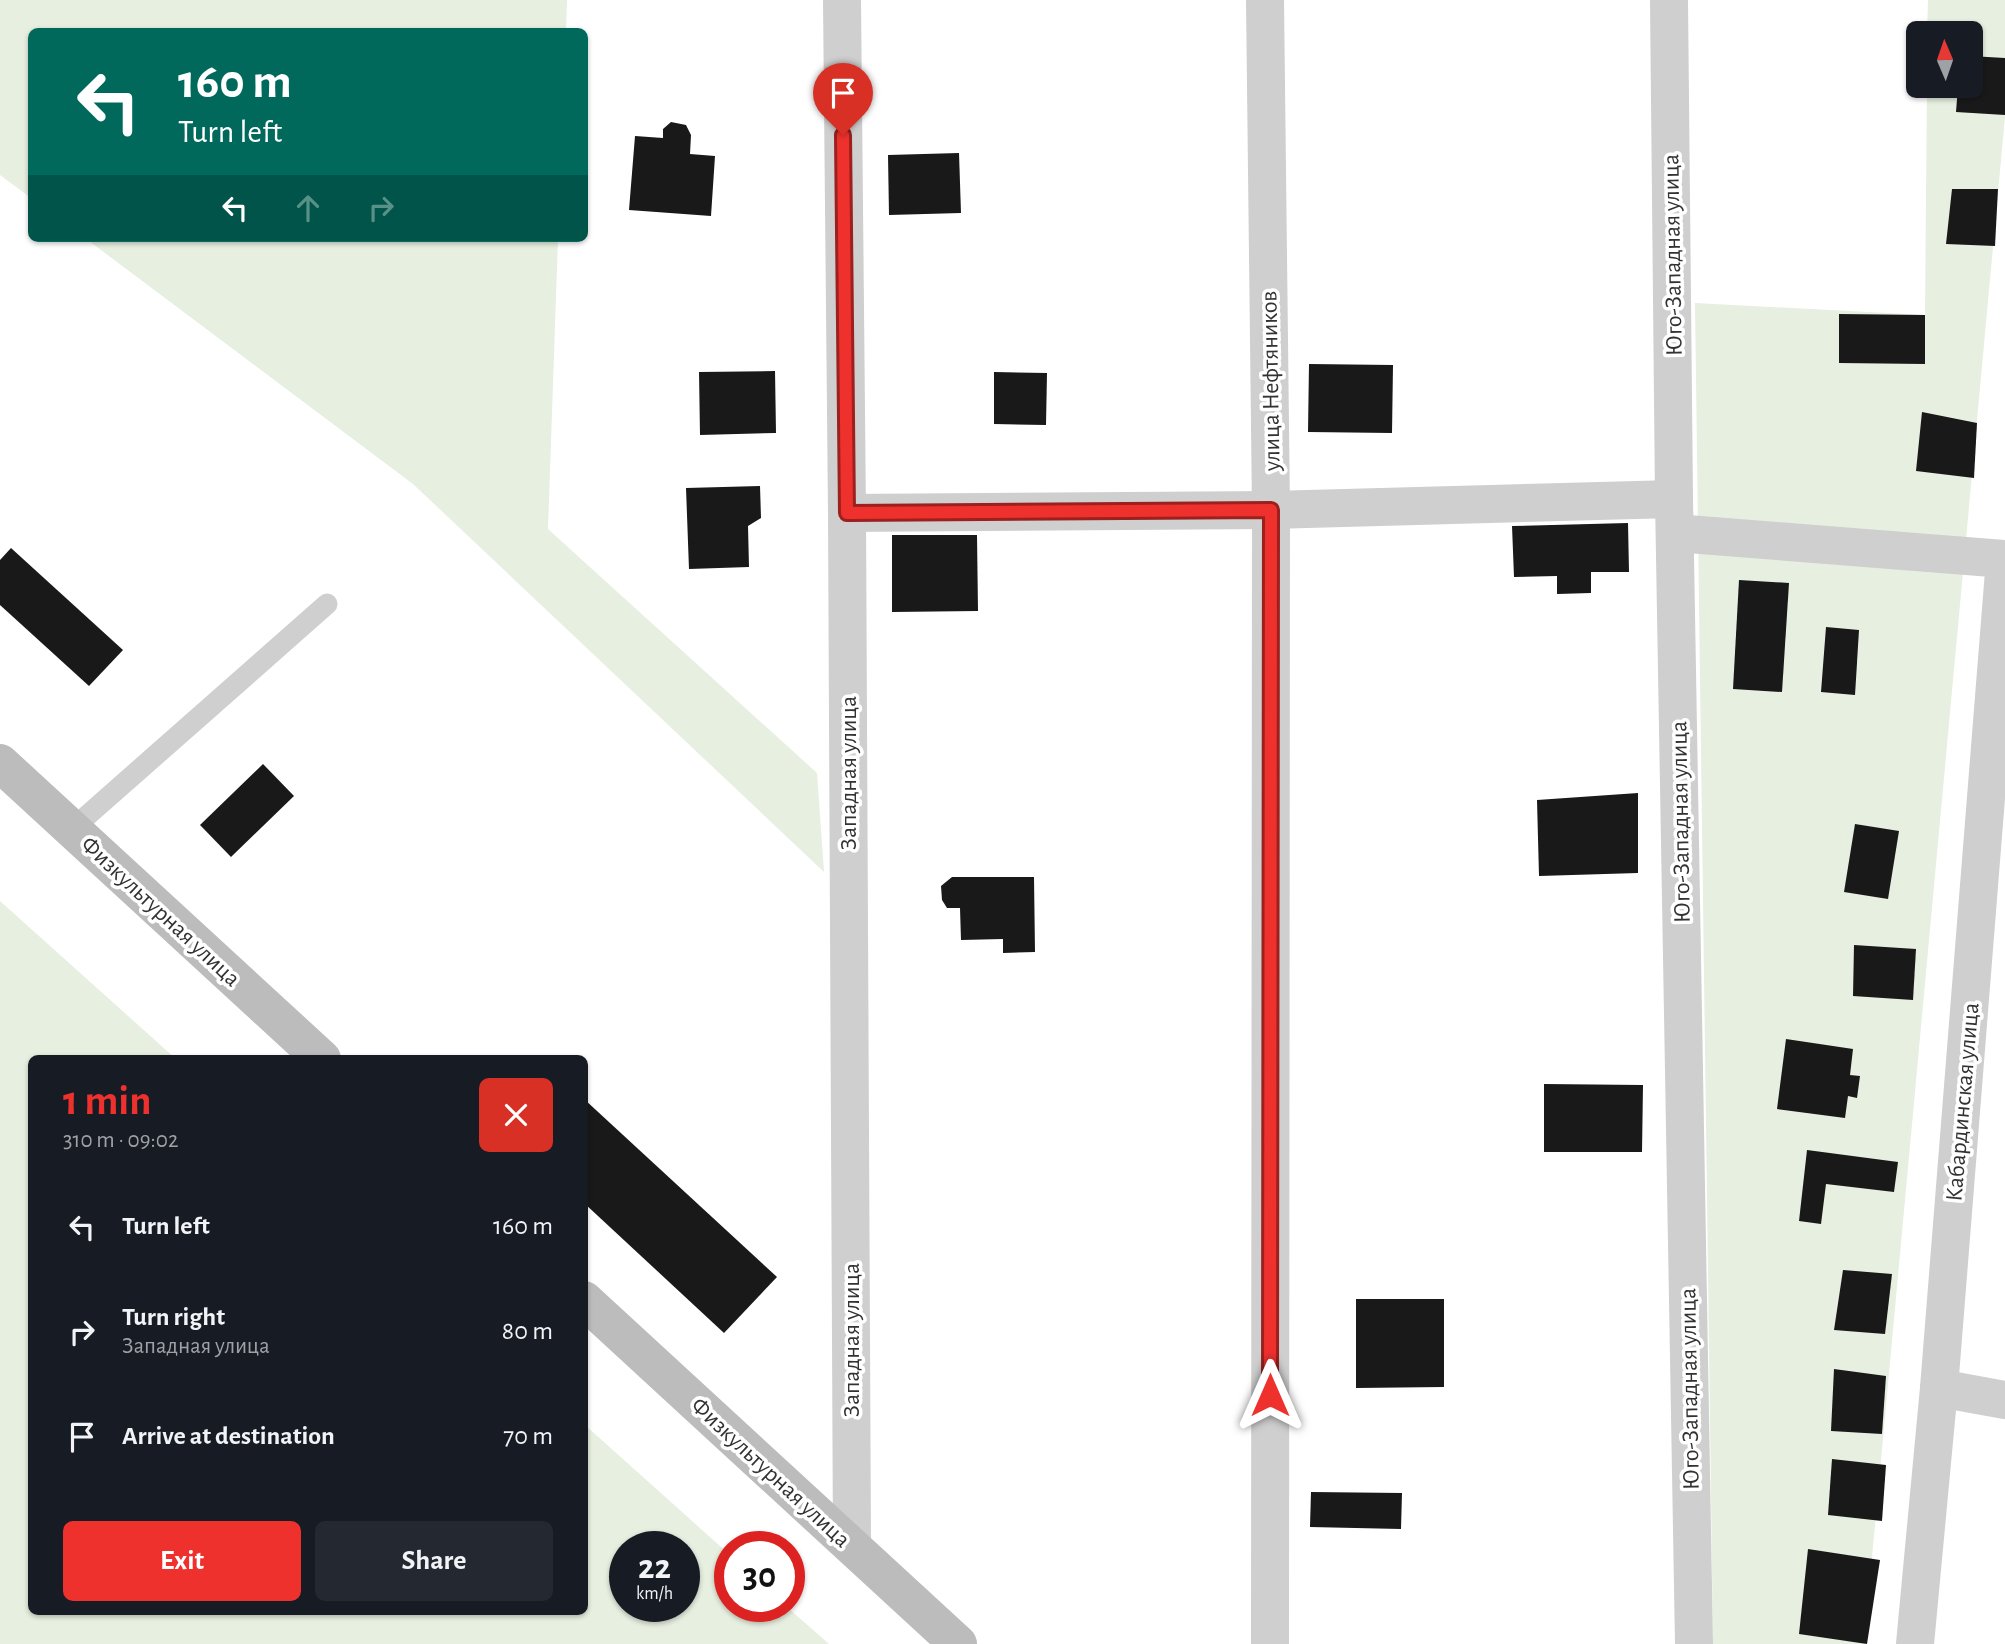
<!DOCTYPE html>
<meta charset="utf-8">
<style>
body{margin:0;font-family:"Alegreya Sans",sans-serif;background:#242831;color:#f1f3f6;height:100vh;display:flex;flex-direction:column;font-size:26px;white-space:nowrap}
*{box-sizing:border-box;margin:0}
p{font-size:23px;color:#9ea1a6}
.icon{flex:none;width:38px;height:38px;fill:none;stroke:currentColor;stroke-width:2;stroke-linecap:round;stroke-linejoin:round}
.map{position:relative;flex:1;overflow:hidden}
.sheet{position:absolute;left:28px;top:1055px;width:560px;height:560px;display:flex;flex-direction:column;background:#171b24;border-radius:10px;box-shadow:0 2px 5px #0004}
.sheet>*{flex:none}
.hud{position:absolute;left:28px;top:28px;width:560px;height:214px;border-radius:10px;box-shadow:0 2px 5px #0004;background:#00695c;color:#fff;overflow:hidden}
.needle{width:46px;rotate:358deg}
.fabs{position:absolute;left:1906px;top:21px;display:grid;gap:14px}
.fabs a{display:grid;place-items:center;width:77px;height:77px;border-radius:10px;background:#171b24;box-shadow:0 2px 5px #0004;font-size:35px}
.speed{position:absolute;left:609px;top:1531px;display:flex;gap:14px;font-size:35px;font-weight:700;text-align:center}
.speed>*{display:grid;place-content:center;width:91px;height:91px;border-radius:50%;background:#171b24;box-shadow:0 2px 5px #0004;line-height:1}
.speed small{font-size:18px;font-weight:400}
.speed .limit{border:10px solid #d22;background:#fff;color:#111}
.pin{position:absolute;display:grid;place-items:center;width:60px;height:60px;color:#fff;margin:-72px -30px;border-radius:50% 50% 50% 0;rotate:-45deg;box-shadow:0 0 7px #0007}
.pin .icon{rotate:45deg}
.me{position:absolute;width:77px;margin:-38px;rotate:0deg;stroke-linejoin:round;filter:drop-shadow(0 0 5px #0008)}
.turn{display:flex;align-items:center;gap:24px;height:147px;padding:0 35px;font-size:32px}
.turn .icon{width:91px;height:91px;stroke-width:2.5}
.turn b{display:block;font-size:49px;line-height:60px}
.lanes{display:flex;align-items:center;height:66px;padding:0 35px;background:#0003;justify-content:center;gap:35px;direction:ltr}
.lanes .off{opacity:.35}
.round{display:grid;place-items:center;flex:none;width:74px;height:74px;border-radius:10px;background:#242831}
.head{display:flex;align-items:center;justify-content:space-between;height:119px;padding:0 35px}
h1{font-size:42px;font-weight:600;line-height:52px;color:#ef312e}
.cta{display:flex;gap:14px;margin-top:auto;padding:14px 35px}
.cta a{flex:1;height:80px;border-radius:10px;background:#ef312e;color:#fff;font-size:28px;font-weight:600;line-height:80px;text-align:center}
.cta a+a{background:#242831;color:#f1f3f6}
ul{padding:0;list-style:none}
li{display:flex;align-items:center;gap:21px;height:105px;padding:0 35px}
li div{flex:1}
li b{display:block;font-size:26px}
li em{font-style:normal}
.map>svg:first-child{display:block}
.green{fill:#e7efe0;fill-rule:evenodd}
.building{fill:#191919}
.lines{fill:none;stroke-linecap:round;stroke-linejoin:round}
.service{stroke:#cfcfcf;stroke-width:21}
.minor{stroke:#cfcfcf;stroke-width:38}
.secondary{stroke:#bcbcbc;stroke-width:38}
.route-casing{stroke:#9b201e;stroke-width:18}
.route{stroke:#ef312e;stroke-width:12}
.labels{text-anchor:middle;stroke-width:7;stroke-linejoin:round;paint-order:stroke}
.street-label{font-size:24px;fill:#323232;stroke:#fff}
</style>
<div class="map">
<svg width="2005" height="1644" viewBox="0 0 2005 1644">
<rect width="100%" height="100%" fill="#fff"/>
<g class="green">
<polygon points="0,0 567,0 566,31 32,32 31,198 0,175"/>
<polygon points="1928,0 2005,0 2005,117 1864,1644 1713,1644 1695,303 1925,315 1927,86 1970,86 1970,33 1927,33"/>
<polygon points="85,238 558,238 548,529 817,773 824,872 413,484"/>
<path d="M0,901L176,1059H32V1612H584L585,1425L730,1555V1606L787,1607L829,1644H0ZM625,1547H684V1606H625Z"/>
</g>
<g class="building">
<polygon points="1970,56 2005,58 2005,115 1956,112 1958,86 1970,86"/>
<polygon points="671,122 686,125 691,135 690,154 715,156 711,216 629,210 635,136 663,138 663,129"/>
<polygon points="959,153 961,213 889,215 888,155"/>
<polygon points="1952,189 1998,189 1995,246 1946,244"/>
<polygon points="1839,314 1925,315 1925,364 1839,363"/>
<polygon points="1309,364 1393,365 1392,433 1308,432"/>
<polygon points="775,371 776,433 700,435 699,372"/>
<polygon points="994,372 1047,373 1046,425 994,424"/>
<polygon points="1922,412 1977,423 1974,478 1916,471"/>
<polygon points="760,486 761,518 748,526 749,567 689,569 686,488"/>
<polygon points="1628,523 1629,572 1591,572 1591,593 1557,594 1557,576 1514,577 1512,526"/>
<polygon points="892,535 977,535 978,611 892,612"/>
<polygon points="11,548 123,650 89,686 0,605 0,560"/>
<polygon points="1739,580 1789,583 1782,692 1733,689"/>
<polygon points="1826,627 1859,630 1855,695 1821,692"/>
<polygon points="263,764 294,796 231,857 200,825"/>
<polygon points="1638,793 1638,873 1539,876 1537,800"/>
<polygon points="1855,824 1899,831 1888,899 1844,892"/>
<polygon points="952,877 1034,877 1035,952 1003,953 1003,939 961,940 960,908 947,908 942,900 941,886"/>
<polygon points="1854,945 1916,949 1913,1000 1853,996"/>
<polygon points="1786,1039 1853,1049 1850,1075 1860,1076 1857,1098 1848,1096 1845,1118 1777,1109"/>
<polygon points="1544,1084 1643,1085 1642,1152 1544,1152"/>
<polygon points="584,1099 777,1277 724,1333 584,1203"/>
<polygon points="1807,1150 1898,1162 1894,1192 1826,1184 1821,1224 1799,1221"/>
<polygon points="1843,1270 1892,1274 1885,1334 1834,1330"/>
<polygon points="1356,1299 1444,1299 1444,1387 1356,1388"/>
<polygon points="1834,1369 1886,1376 1882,1434 1831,1431"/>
<polygon points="1832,1459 1886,1465 1882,1521 1828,1515"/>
<polygon points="1311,1492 1402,1493 1401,1529 1310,1527"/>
<polygon points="1808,1549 1880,1560 1867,1644 1799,1634"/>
</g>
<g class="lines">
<polyline class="service" points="72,829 327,604"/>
<g class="minor">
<polyline points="842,0 847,513 852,1546"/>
<polyline points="1265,0 1271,510 1270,1644"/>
<polyline points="1669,0 1674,499 1694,1644"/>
<polyline points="847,513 1271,510 1674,499"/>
<polyline points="1675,533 2005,559"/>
<polyline points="1939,1388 2005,1400"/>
<polyline points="1915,1644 1939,1388 2005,559"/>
</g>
<g class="secondary">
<polyline points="0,763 322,1059"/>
<polyline points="584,1300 958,1644"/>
</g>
</g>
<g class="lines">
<g class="route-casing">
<polyline id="route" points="843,135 847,513 1271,510 1270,1395"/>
</g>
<use href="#route" class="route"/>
</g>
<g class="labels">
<g class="street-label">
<text transform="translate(1672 255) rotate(-91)" y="8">Юго-Западная улица</text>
<text transform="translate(1270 381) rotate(-91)" y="8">улица Нефтяников</text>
<text transform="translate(848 773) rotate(-90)" y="8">Западная улица</text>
<text transform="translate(1680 822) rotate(-91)" y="8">Юго-Западная улица</text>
<text transform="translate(161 911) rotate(43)" y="8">Физкультурная улица</text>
<text transform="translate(1962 1102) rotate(-85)" y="8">Кабардинская улица</text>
<text transform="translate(851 1340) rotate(-90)" y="8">Западная улица</text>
<text transform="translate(1689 1389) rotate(-91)" y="8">Юго-Западная улица</text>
<text transform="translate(771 1472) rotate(43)" y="8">Физкультурная улица</text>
</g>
</g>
</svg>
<div class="fabs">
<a><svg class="needle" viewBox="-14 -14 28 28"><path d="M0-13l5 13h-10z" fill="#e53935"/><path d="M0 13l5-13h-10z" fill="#9ea1a6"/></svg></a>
</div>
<div class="speed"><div>22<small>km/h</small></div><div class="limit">30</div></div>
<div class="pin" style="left:843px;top:135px;background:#d93025"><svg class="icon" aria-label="arrive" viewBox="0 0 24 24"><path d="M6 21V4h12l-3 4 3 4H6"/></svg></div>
<svg class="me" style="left:1270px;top:1395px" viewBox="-20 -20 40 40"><path d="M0-17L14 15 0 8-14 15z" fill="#ef312e" stroke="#fff" stroke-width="4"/></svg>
<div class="hud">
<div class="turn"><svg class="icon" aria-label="left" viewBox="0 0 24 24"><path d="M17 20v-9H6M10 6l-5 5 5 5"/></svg><div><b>160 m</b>Turn left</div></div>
<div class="lanes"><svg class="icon" aria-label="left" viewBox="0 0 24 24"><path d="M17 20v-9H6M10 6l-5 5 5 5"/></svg><svg class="icon off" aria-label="ahead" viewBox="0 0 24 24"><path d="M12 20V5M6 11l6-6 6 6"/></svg><svg class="icon off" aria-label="right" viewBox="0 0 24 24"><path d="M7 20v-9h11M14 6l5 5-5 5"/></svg></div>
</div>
<section class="sheet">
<div class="head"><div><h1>1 min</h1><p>310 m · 09:02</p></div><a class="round" style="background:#d93025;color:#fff"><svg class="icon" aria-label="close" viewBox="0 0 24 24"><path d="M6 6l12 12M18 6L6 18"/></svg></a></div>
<ul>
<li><svg class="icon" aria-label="left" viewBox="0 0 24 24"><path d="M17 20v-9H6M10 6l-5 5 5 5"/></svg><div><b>Turn left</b></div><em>160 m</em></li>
<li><svg class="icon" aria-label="right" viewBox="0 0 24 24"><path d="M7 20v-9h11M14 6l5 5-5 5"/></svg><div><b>Turn right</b><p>Западная улица</p></div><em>80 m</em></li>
<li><svg class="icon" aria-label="arrive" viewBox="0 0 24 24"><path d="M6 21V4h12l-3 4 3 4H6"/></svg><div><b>Arrive at destination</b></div><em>70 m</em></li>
</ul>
<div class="cta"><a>Exit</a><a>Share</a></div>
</section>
</div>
